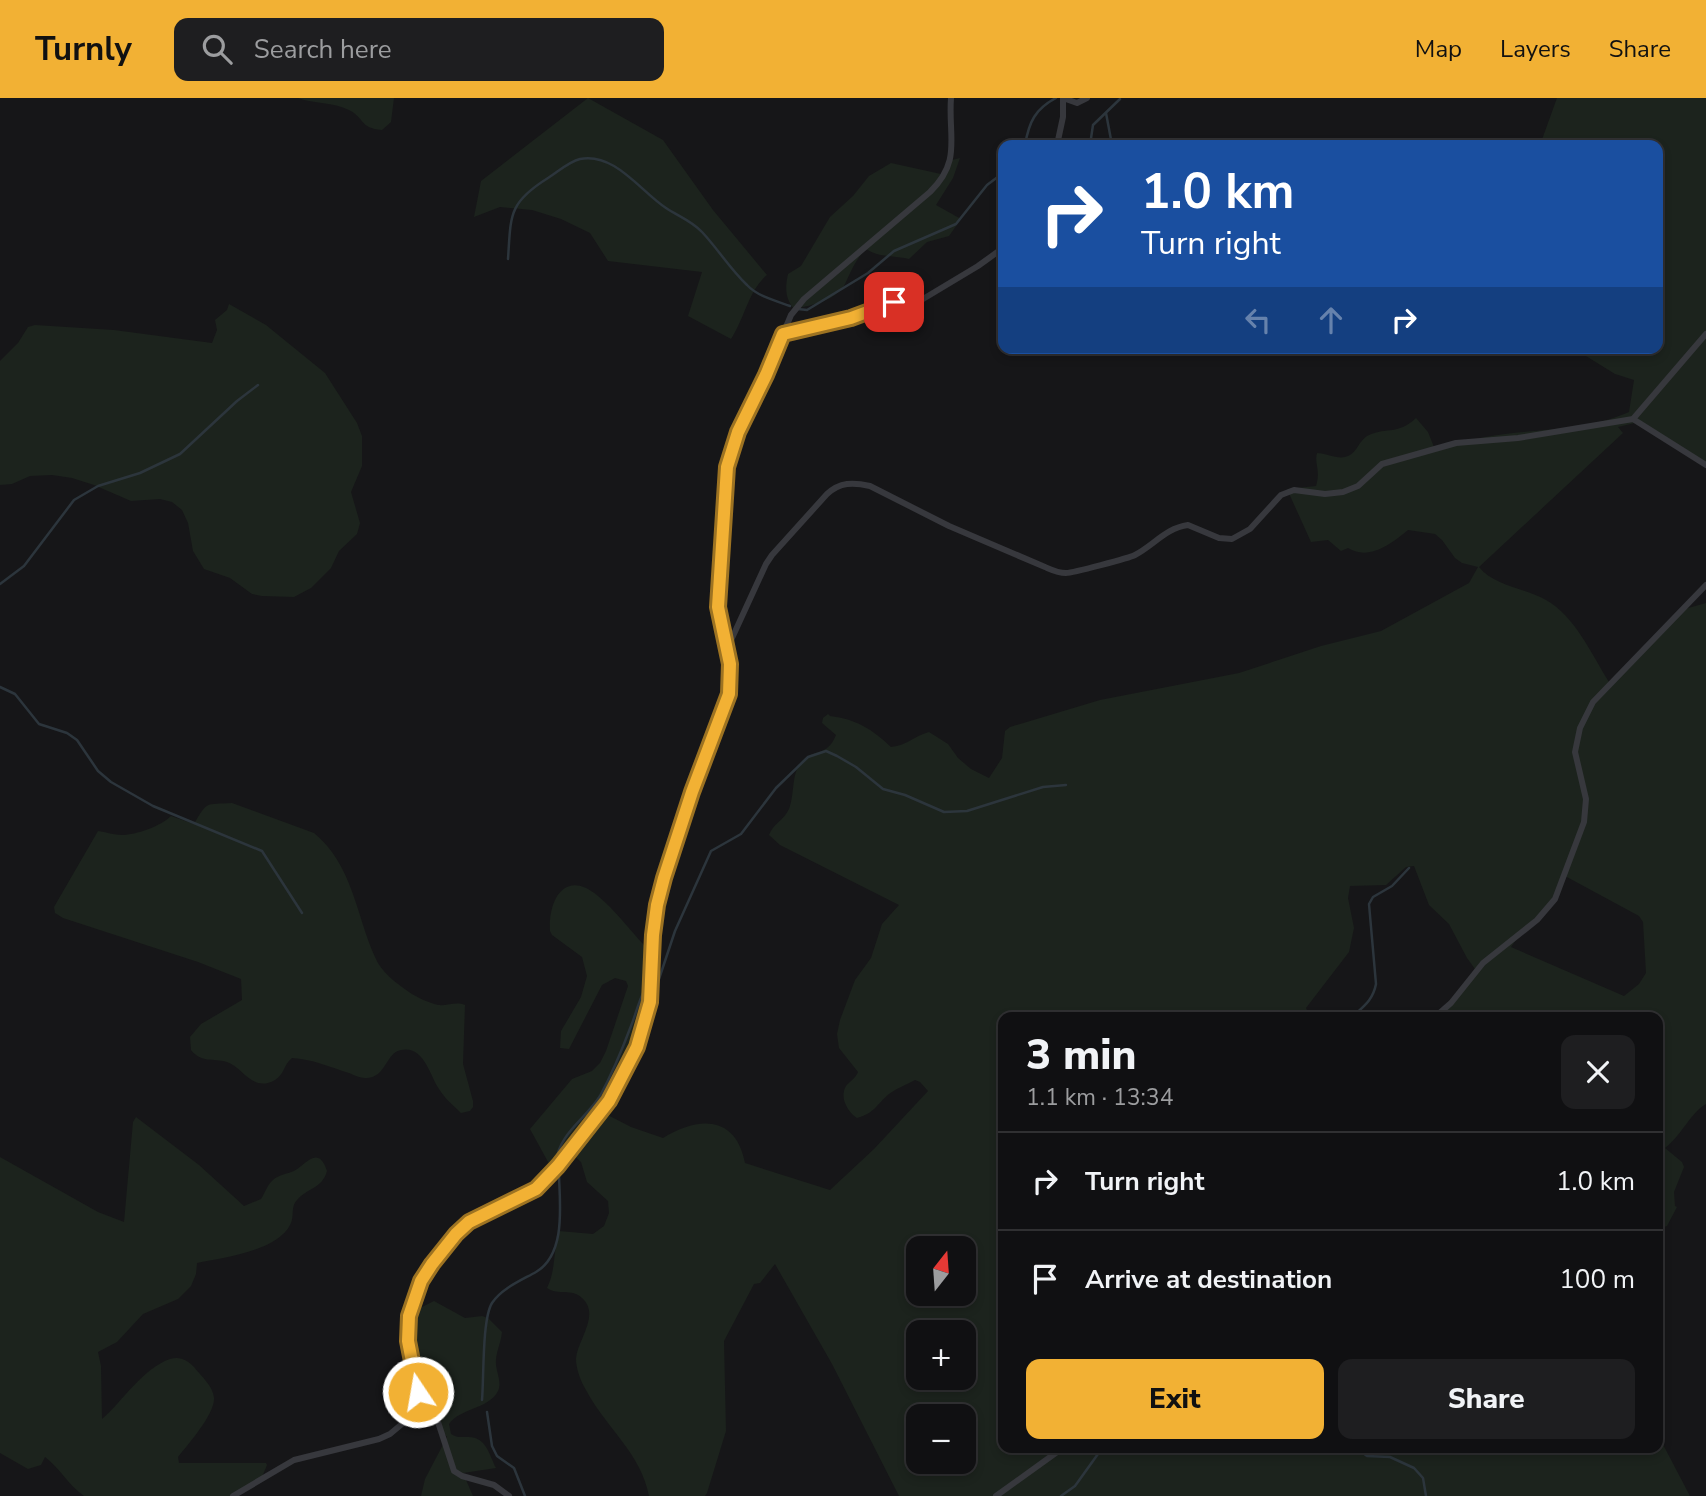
<!DOCTYPE html>
<meta charset="utf-8">
<style>
body{margin:0;font-family:"Nunito Sans",sans-serif;background:#1e1e20;color:#f1f3f6;height:100vh;display:flex;flex-direction:column;font-size:26px;white-space:nowrap}
*{box-sizing:border-box;margin:0}
p{font-size:23px;color:#9c9d9f}
.icon{flex:none;width:38px;height:38px;fill:none;stroke:currentColor;stroke-width:2;stroke-linecap:round;stroke-linejoin:round}
.map{position:relative;flex:1;overflow:hidden}
.side{position:absolute;left:998px;top:914px;width:665px;height:441px;display:flex;flex-direction:column;background:#101012;border-radius:14px;box-shadow:0 4px 10px #0003,0 0 0 2px #303032}
.side>*{flex:none}
.top-card{position:absolute;left:998px;top:42px;width:665px;height:214px;border-radius:14px;box-shadow:0 4px 10px #0003,0 0 0 2px #303032;background:#1a4fa0;color:#fff;overflow:hidden}
.needle{width:46px;rotate:17deg}
.buttons{position:absolute;left:906px;top:1138px;display:grid;gap:14px}
.buttons a{display:grid;place-items:center;width:70px;height:70px;border-radius:14px;background:#101012;box-shadow:0 4px 10px #0003,0 0 0 2px #303032;font-size:35px}
.pin{position:absolute;display:grid;place-items:center;width:60px;height:60px;color:#fff;margin:-30px;border-radius:14px;box-shadow:0 4px 10px #0006}
.me{position:absolute;width:77px;margin:-38px;rotate:348deg;stroke-linejoin:round;filter:drop-shadow(0 0 5px #0008)}
.turn{display:flex;align-items:center;gap:24px;height:147px;padding:0 28px;font-size:32px}
.turn .icon{width:91px;height:91px;stroke-width:2.5}
.turn b{display:block;font-size:49px;line-height:60px}
.lanes{display:flex;align-items:center;height:66px;padding:0 28px;background:#0003;justify-content:center;gap:35px;direction:ltr}
.lanes .off{opacity:.35}
.round{display:grid;place-items:center;flex:none;width:74px;height:74px;border-radius:14px;background:#1e1e20}
.headline{display:flex;align-items:center;justify-content:space-between;height:119px;padding:0 28px}
h1{font-size:42px;font-weight:800;line-height:52px}
.button{display:flex;gap:14px;margin-top:auto;padding:14px 28px}
.button a{flex:1;height:80px;border-radius:14px;background:#f2b134;color:#111;font-size:28px;font-weight:800;line-height:80px;text-align:center}
.button a+a{background:#1e1e20;color:#f1f3f6}
ul{padding:0;list-style:none}
li{display:flex;align-items:center;gap:21px;height:98px;padding:0 28px;border-top:2px solid #303032}
li div{flex:1}
li b{display:block;font-size:26px}
li em{font-style:normal}
header{display:flex;align-items:center;gap:42px;box-sizing:border-box;height:98px;padding:0 35px;background:#f2b134;color:#111}
header strong{font-size:33px}
nav{display:flex;gap:38px;margin-inline-start:auto;font-size:24px}
.search{width:490px;height:63px;background:#1e1e20;display:flex;align-items:center;gap:18px;box-sizing:border-box;padding:0 24px;border-radius:14px;color:#9c9d9f;font-size:26px}
.map>svg:first-child{display:block}
.green{fill:#1c231d;fill-rule:evenodd}
.lines{fill:none;stroke-linecap:round;stroke-linejoin:round}
.stream{stroke:#2c353c;stroke-width:2.5}
.minor{stroke:#37383d;stroke-width:6}
.route-casing{stroke:#9d7322;stroke-width:18}
.route{stroke:#f2b134;stroke-width:12}
</style>
<header>
<strong>Turnly</strong>
<div class="search"><svg class="icon" aria-label="search" viewBox="0 0 24 24"><circle cx="10" cy="10" r="6"/><path d="M15 15l6 6"/></svg>Search here</div>
<nav><a>Map</a><a>Layers</a><a>Share</a></nav>
</header>
<div class="map">
<svg width="1706" height="1398" viewBox="0 0 1706 1398">
<rect width="100%" height="100%" fill="#161618"/>
<g class="green">
<path d="M298,0H394L391,24L382,32C359,30 365,20 349,12C333,4 314,6 298,0Z"/>
<path d="M588,0L663,42L713,112L767,177C748,193 745,220 731,241L688,218L702,174L608,163L590,135L561,121L532,112L500,109L474,119L481,83Z"/>
<path d="M1557,0H1706V365L1653,331L1635,325L1618,329L1623,335L1479,469C1494,488 1525,490 1546,502C1575,518 1592,557 1609,584L1685,511L1706,505V1006C1691,1014 1682,1037 1665,1050L1682,1064L1684,1069L1674,1094L1675,1108L1677,1109L1667,1128L1657,1131V919H1435L1452,906L1475,871L1467,860L1449,826L1429,807L1414,768L1406,769L1386,787L1350,788L1348,800L1354,830L1349,854L1306,910L1310,919H1003V1349H1657V1335L1690,1398H899L832,1266L775,1166L760,1185L754,1186L724,1243L726,1333L707,1395L705,1398H649C641,1355 606,1330 586,1292C581,1284 576,1271 576,1261C577,1242 601,1217 582,1200C572,1190 558,1198 547,1190C556,1172 553,1153 559,1133L593,1136L604,1128L609,1115L608,1103L587,1084L581,1064L569,1053L553,1073L530,1031L572,981L592,973L600,965L606,953L628,888L626,883L615,880L602,887L569,951L560,950L561,933L581,899L587,878L582,859L552,837L550,833C548,802 565,770 598,798C615,812 629,831 644,847L645,863L652,872L644,930L602,1014L631,1029L663,1040C698,1018 736,1017 745,1065L830,1092L874,1051L928,993L920,984L915,982C906,987 897,990 889,996C876,1007 875,1015 857,1020C848,1014 839,1000 846,988C850,983 855,981 858,974L839,950L837,936L840,922L855,882L871,860L882,826L899,807L780,747L769,737C773,726 784,722 789,711C795,696 791,675 802,663C815,650 827,659 836,637L822,625L823,620L828,616L830,618C856,621 872,631 891,649C908,647 914,638 929,634L948,646L958,660L971,671L989,680L1002,660L1005,633L1010,629L1100,602L1239,575L1321,548L1381,533L1469,485L1478,469L1462,465L1455,460L1442,442L1435,436L1408,432C1391,446 1369,463 1348,450L1341,453L1328,442L1311,444L1287,391L1316,388C1321,372 1314,366 1317,355C1326,355 1336,361 1345,359C1358,356 1358,342 1369,337C1387,329 1398,337 1416,320L1428,334L1434,349C1457,345 1481,339 1505,336C1546,331 1591,331 1629,314L1634,282L1615,276L1573,250H1657V47H1540ZM1565,778L1639,818L1643,824L1646,875L1639,886L1624,898L1511,849L1522,833L1550,810ZM919,1150H964V1195H919ZM919,1234H964V1279H919ZM919,1318H964V1363H919Z"/>
<path d="M960,60L953,80L936,107L961,121L949,138L927,144L909,161C893,157 880,160 866,151C856,161 852,171 846,184C838,202 813,207 794,211C785,200 785,190 788,176L801,168L830,119L853,98L869,78L891,65L941,76L952,62Z"/>
<polygon points="229,206 266,227 325,275 357,325 362,338 362,368 351,394 360,425 357,436 339,453 331,470 311,490 294,499 262,498 252,496 230,480 204,471 193,453 188,425 182,412 172,404 160,401 131,403 94,387 72,380 52,377 30,378 12,386 0,387 0,263 18,245 28,229 35,227 114,232 212,245 217,232 215,222 227,212"/>
<path d="M232,705L314,735C353,767 356,817 375,859C381,874 396,885 409,894C416,899 429,905 438,907C448,908 456,903 465,907L463,966L473,1003V1009L470,1013L461,1015C453,1007 445,1001 439,991C430,978 424,947 401,952C386,954 386,981 365,980C360,980 354,977 349,975C330,969 312,961 292,960C284,966 284,977 275,982C252,995 243,969 227,964C213,960 201,965 191,952L190,939L201,926L242,902L241,881L198,864L63,820L55,815L54,809L98,733C106,734 114,737 122,737C136,737 161,728 171,718L194,726C208,702 205,707 232,705Z"/>
<path d="M136,1019L199,1067L244,1108L261,1101C265,1095 267,1087 273,1082C278,1077 287,1076 294,1073C306,1067 318,1046 327,1073C322,1091 307,1090 297,1102C290,1109 295,1119 290,1127C277,1153 223,1160 197,1165L196,1176L191,1188L178,1201L143,1216L117,1244L98,1254L101,1268L102,1321C123,1303 142,1271 170,1261C180,1258 187,1262 194,1269C201,1278 213,1288 214,1300C215,1316 188,1346 178,1359L179,1365H266L267,1367L262,1379L234,1398H84C68,1387 60,1370 45,1359L41,1367L28,1371L0,1355V1059L98,1114L124,1124L133,1024Z"/>
<path d="M434,1203L465,1220L482,1218L488,1220L502,1234C501,1246 495,1255 496,1267C497,1275 502,1286 498,1293C489,1311 460,1310 449,1326L451,1336C457,1340 460,1339 467,1339C486,1338 489,1356 496,1370L463,1375L473,1398H421L425,1381L447,1339L439,1329L413,1312L414,1277L407,1241L411,1223L420,1210Z"/>
</g>
<g class="lines">
<g class="stream">
<polyline points="1106,15 1112,47"/>
<path d="M1025,47C1029,24 1035,11 1056,0"/>
<polyline points="1090,47 1093,27 1120,1"/>
<path d="M508,161C511,117 508,105 548,80C558,74 568,64 580,61C615,54 641,94 666,110C678,118 692,123 702,134C718,151 730,171 747,187C757,198 776,203 790,208"/>
<polyline points="798,211 807,212 868,175 894,153 956,126 987,87 1003,75"/>
<polyline points="0,486 24,468 74,402 98,388 140,375 180,356 237,303 258,287"/>
<polyline points="0,589 15,596 39,626 67,635 77,642 98,673 111,684 153,708 262,753 302,815"/>
<polyline points="657,887 675,833 711,753 741,736 776,690 808,659 826,653 837,658 856,669 883,691 905,697 944,714 967,713 1043,689 1066,687"/>
<path d="M1352,919C1364,908 1373,902 1376,886L1369,806L1373,799L1392,788L1409,770"/>
<path d="M556,1065C558,1036 586,1021 600,998C612,976 622,952 631,928C636,916 638,905 644,893"/>
<path d="M482,1302C484,1280 482,1221 492,1205C502,1190 522,1182 536,1174C566,1156 560,1108 559,1078"/>
<polyline points="487,1314 492,1348 497,1358 514,1370 525,1398"/>
<polyline points="1355,1349 1367,1358 1390,1359 1414,1370 1423,1380 1426,1398"/>
<polyline points="1061,1398 1075,1388 1103,1349"/>
</g>
<g class="minor">
<polyline points="1063,0 1077,5 1087,0"/>
<polyline points="1057,47 1063,19 1063,0"/>
<path d="M783,236L791,217L804,201L930,94C962,63 948,39 951,0"/>
<polyline points="1633,321 1706,367"/>
<path d="M727,551L766,466L772,457L827,396C840,384 853,384 870,388L949,428L1045,469C1052,472 1058,475 1066,475C1073,475 1129,460 1135,457C1154,447 1166,430 1188,427L1219,440L1232,441L1250,431L1281,397L1294,392L1325,396L1343,394L1358,388L1382,366L1456,345L1518,340L1633,321L1706,236"/>
<polyline points="1435,919 1451,905 1483,865 1537,822 1555,801 1584,724 1586,701 1575,654 1580,630 1593,604 1706,487"/>
<polyline points="233,1398 294,1362 379,1341 390,1336 421,1310"/>
<polyline points="509,1398 494,1387 462,1378 454,1373 438,1324 421,1310 408,1243 409,1218 421,1183 432,1165 456,1136 480,1117 536,1091 572,1052 609,1003 637,949 650,904 653,837 657,807 664,781 692,694 729,596 730,566 718,509 727,368 738,334 766,277 783,236 851,220 894,204 923,201 978,168 1003,150"/>
<polyline points="996,1398 1064,1349"/>
</g>
</g>
<g class="lines">
<g class="route-casing">
<polyline id="route" points="418,1294 408,1243 409,1218 421,1183 432,1166 456,1136 469,1124 536,1091 558,1068 609,1003 637,949 650,904 653,837 657,807 664,780 692,694 729,596 730,566 718,509 727,369 738,334 766,277 783,236 851,220 894,204"/>
</g>
<use href="#route" class="route"/>
</g>
</svg>
<div class="buttons">
<a><svg class="needle" viewBox="-14 -14 28 28"><path d="M0-13l5 13h-10z" fill="#e53935"/><path d="M0 13l5-13h-10z" fill="#9c9d9f"/></svg></a>
<a>+</a>
<a>−</a>
</div>
<div class="pin" style="left:894px;top:204px;background:#d93025"><svg class="icon" aria-label="arrive" viewBox="0 0 24 24"><path d="M6 21V4h12l-3 4 3 4H6"/></svg></div>
<svg class="me" style="left:418px;top:1294px" viewBox="-20 -20 40 40"><circle r="17" fill="#f2b134" stroke="#fff" stroke-width="3"/><path d="M0-11L8 9 0 5-8 9z" fill="#fff"/></svg>
<div class="top-card">
<div class="turn"><svg class="icon" aria-label="right" viewBox="0 0 24 24"><path d="M7 20v-9h11M14 6l5 5-5 5"/></svg><div><b>1.0 km</b>Turn right</div></div>
<div class="lanes"><svg class="icon off" aria-label="left" viewBox="0 0 24 24"><path d="M17 20v-9H6M10 6l-5 5 5 5"/></svg><svg class="icon off" aria-label="ahead" viewBox="0 0 24 24"><path d="M12 20V5M6 11l6-6 6 6"/></svg><svg class="icon" aria-label="right" viewBox="0 0 24 24"><path d="M7 20v-9h11M14 6l5 5-5 5"/></svg></div>
</div>
<section class="side">
<div class="headline"><div><h1>3 min</h1><p>1.1 km · 13:34</p></div><a class="round"><svg class="icon" aria-label="close" viewBox="0 0 24 24"><path d="M6 6l12 12M18 6L6 18"/></svg></a></div>
<ul>
<li><svg class="icon" aria-label="right" viewBox="0 0 24 24"><path d="M7 20v-9h11M14 6l5 5-5 5"/></svg><div><b>Turn right</b></div><em>1.0 km</em></li>
<li><svg class="icon" aria-label="arrive" viewBox="0 0 24 24"><path d="M6 21V4h12l-3 4 3 4H6"/></svg><div><b>Arrive at destination</b></div><em>100 m</em></li>
</ul>
<div class="button"><a>Exit</a><a>Share</a></div>
</section>
</div>
